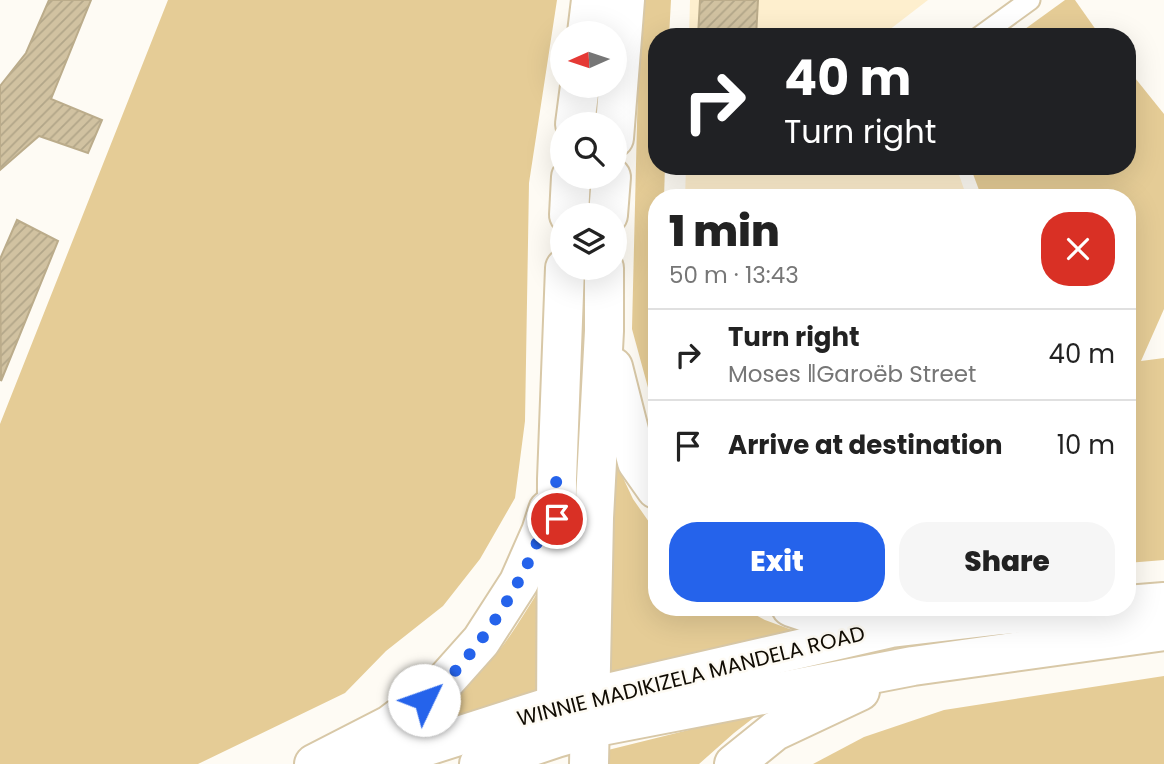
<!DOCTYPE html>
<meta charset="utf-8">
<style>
body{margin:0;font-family:Poppins,sans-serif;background:#f6f6f6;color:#222;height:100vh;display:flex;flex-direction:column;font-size:26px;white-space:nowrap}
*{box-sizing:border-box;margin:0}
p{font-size:23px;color:#767676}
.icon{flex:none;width:38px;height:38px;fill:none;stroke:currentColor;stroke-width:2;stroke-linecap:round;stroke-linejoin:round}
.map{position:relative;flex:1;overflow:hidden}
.side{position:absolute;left:648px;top:189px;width:488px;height:427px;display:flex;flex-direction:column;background:#fff;border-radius:28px;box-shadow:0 7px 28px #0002}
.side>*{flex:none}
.banner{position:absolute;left:648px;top:28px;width:488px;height:147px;border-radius:28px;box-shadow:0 7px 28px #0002;background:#202124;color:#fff;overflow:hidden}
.needle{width:46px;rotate:267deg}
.fabs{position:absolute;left:550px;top:21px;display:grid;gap:14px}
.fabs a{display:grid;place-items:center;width:77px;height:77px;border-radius:50%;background:#fff;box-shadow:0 7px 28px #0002;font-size:35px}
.pin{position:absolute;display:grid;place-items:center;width:60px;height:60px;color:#fff;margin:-30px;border:4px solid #fff;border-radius:50%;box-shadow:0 2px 7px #0007}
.me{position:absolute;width:77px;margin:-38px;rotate:48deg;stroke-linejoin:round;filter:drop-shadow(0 0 5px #0008)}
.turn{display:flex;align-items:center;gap:24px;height:147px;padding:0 21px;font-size:32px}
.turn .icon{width:91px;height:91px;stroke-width:2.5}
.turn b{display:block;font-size:49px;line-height:60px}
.round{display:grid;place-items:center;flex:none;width:74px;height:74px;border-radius:28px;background:#f6f6f6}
.overview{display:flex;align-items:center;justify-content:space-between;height:119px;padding:0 21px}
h1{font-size:42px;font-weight:800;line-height:52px}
.button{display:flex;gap:14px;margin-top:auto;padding:14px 21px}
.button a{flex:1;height:80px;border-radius:28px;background:#2563eb;color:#fff;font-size:28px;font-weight:800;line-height:80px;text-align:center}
.button a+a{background:#f6f6f6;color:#222}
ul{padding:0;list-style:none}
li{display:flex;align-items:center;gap:21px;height:91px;padding:0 21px;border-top:2px solid #e0e0e0}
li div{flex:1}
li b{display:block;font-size:26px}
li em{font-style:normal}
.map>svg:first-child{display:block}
.built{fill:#feefce}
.green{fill:#e5cc96}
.building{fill:url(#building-hatch);stroke:#bbac8b;stroke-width:2}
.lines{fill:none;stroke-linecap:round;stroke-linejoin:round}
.lane-casing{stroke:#d8c8a7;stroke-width:23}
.secondary-casing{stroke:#d8c8a7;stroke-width:42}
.lane{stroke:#fff;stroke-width:19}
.secondary{stroke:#fff;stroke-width:38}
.route{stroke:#2563eb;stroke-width:12;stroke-dasharray:0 21.6}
.labels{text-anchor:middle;stroke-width:5;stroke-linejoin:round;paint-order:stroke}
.street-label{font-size:21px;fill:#110c03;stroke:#fefbf4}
</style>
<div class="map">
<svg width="1164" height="764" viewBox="0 0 1164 764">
<defs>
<pattern id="building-hatch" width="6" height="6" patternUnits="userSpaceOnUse" patternTransform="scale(1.75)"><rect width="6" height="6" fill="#d1c2a1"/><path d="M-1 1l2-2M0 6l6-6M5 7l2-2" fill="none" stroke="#b2a689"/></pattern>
</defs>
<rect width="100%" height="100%" fill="#fefbf4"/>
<g class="built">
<polygon points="690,0 928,0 880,37 689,37"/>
<polygon points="686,166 956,166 967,198 685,198"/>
</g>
<g class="green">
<polygon points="168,0 557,0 529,183 525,421 515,498 480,559 443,606 386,651 345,693 198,764 0,764 0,424"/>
<polygon points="640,0 671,0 669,37 656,37 656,166 665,166 664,198 656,198 656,417 632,329"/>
<polygon points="1065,0 1075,0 1101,37 1014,37"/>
<polygon points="1127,68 1164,114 1164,309 1141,361 1164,358 1164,560 1127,563 1127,198 982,198 970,166 1127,166"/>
<polygon points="612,462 618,467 633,499 656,532 656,607 741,607 765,620 803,634 608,676"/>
<path d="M539,590L543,695L413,732C438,711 465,691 486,666C507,643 523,616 539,590Z"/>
<polygon points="1164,676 1164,764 813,764 864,737 944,710"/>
<polygon points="761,712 734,733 699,764 607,764 608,750"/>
</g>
<g class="building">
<polygon points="49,0 91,0 51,99 102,120 88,153 39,136 0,170 0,86 26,53"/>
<polygon points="700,0 758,0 756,37 698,37"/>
<polygon points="17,220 58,241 1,381 0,259"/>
</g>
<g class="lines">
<g class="lane-casing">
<polyline id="lane" points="979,37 1030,0"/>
</g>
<g class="secondary-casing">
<g id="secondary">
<polyline points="587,33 591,0"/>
<polyline points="575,124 580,86"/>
<polyline points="614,138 625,0"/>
<polyline points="569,215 571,177"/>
<polyline points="608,215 611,177"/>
<polyline points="613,367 637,462 656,489"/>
<polyline points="1127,605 1164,602"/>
<polyline points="791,607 812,614 875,625"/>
<polyline points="556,731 557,479 565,268"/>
<polyline points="314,764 390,725 440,687 481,641 519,582 541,532 548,510"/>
<polyline points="371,764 555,705 891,628 1002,615 1100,607"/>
<polyline points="479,764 556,738 591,728 913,666 1164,631"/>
<polyline points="589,764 594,518 604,331 604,268"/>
<polyline points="734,764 775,731 860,691"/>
</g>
</g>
<use href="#lane" class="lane"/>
<use href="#secondary" class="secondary"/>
</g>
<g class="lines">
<path class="route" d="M424,700C471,664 521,588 541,532C548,515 552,497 557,479V519"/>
</g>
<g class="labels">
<g class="street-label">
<text transform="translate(691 676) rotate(-14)" y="7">WINNIE MADIKIZELA MANDELA ROAD</text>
</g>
</g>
</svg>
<div class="fabs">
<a><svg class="needle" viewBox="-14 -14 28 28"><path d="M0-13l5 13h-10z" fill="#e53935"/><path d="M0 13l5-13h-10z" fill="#767676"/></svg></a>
<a><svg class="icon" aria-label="search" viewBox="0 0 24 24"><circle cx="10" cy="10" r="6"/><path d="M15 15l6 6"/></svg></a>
<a><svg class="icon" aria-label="layers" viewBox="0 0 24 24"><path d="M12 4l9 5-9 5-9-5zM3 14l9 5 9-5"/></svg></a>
</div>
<div class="pin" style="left:557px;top:519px;background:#d93025"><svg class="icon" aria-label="arrive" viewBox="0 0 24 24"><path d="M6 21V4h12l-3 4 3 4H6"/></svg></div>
<svg class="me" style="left:424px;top:700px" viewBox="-20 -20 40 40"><circle r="19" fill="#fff"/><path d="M0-13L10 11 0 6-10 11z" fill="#2563eb"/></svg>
<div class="banner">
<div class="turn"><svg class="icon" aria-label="right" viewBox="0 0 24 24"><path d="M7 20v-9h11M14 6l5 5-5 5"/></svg><div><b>40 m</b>Turn right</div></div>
</div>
<section class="side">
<div class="overview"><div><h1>1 min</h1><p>50 m · 13:43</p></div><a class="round" style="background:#d93025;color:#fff"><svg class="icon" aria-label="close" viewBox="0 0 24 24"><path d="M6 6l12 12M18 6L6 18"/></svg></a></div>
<ul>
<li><svg class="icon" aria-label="right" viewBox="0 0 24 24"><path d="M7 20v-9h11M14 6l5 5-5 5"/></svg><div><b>Turn right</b><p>Moses ǁGaroëb Street</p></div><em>40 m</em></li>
<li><svg class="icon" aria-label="arrive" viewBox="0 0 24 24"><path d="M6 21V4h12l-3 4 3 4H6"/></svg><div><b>Arrive at destination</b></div><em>10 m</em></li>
</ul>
<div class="button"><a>Exit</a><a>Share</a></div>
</section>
</div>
